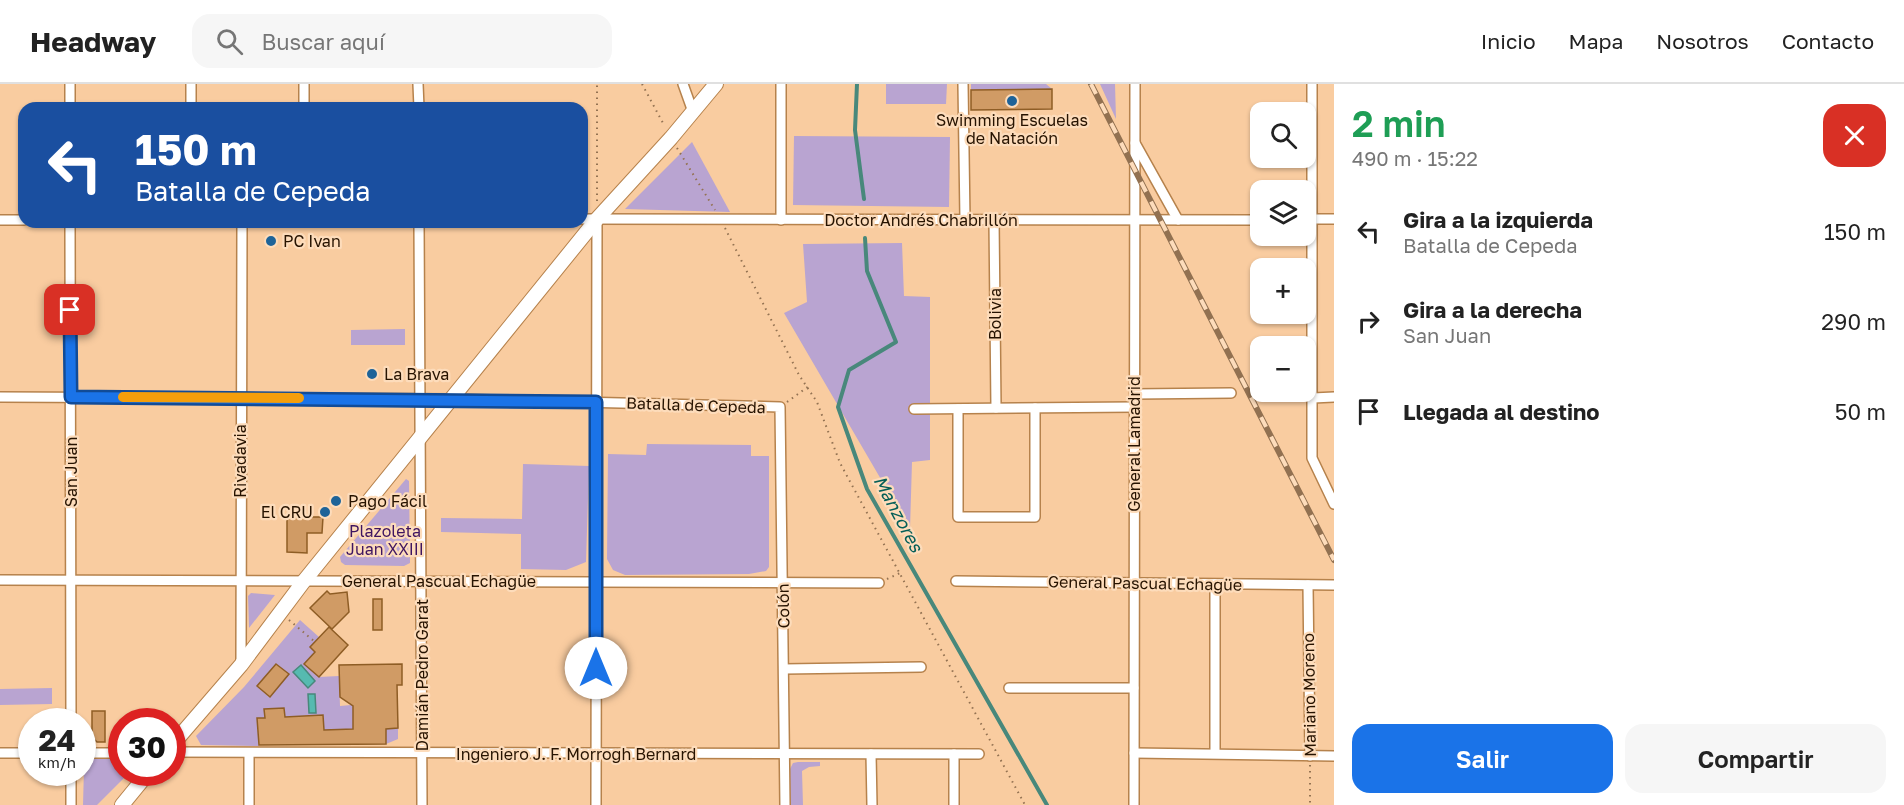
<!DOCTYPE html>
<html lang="es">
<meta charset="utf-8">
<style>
body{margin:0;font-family:"Golos Text",sans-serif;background:#f6f6f6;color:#222;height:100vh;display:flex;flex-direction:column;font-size:22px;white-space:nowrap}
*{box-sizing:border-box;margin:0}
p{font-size:20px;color:#767676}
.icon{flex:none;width:33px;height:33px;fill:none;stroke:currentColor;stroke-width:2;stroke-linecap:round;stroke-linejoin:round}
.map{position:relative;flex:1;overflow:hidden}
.drawer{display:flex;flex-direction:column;background:#fff;width:570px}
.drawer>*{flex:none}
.guide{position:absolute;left:18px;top:18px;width:570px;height:126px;border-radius:18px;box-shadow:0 2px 4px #0004;background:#1a4fa0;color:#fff;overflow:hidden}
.fabs{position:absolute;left:1250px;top:18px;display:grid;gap:12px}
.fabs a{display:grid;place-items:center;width:66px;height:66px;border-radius:12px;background:#fff;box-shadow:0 2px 4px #0004;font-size:30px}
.speed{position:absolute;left:18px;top:624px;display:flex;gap:12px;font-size:30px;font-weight:700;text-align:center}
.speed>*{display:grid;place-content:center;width:78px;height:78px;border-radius:50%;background:#fff;box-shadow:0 2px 4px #0004;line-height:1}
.speed small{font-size:15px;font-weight:400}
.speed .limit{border:9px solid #d22;background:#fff;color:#111}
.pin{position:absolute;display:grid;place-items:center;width:51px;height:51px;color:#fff;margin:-26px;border-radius:12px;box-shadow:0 3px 9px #0006}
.me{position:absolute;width:66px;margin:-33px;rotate:0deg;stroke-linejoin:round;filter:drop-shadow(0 0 4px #0008)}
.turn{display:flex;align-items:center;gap:21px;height:126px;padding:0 18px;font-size:27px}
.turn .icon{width:78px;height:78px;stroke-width:2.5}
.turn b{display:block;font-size:42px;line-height:51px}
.round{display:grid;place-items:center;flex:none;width:63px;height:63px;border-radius:18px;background:#f6f6f6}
.overview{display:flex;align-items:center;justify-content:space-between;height:102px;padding:0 18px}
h1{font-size:36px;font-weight:600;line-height:45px;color:#1e9e55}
.action{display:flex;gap:12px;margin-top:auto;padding:12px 18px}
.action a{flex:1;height:69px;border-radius:18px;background:#1a73e8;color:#fff;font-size:24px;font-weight:600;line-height:69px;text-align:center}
.action a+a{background:#f6f6f6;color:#222}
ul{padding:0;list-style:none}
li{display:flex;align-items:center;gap:18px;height:90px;padding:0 18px}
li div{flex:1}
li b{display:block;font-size:22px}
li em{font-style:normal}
header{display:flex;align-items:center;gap:36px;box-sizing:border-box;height:84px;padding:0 30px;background:#fff;border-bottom:2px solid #e0e0e0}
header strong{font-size:28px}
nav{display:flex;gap:33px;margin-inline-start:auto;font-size:21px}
.search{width:420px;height:54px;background:#f6f6f6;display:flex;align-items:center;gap:15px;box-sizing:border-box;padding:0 21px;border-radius:18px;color:#767676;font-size:22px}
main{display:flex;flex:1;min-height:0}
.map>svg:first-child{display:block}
.green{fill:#b9a4d1;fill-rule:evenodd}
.water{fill:#56bab0;stroke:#48887b;stroke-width:1.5}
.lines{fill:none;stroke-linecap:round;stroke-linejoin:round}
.stream{stroke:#48887b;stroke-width:4}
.building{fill:#d09b65;stroke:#8e5d25;stroke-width:1.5}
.minor-casing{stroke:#b6824c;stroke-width:12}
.secondary-casing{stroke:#b6824c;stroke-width:16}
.path{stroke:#937252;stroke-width:2;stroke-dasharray:1.5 4.5;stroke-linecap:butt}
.minor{stroke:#fff;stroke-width:9}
.secondary{stroke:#fff;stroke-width:14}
.rail-casing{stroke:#927151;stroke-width:6}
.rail{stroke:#fddcbb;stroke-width:4;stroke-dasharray:11;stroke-linecap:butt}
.route-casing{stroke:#114b97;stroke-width:15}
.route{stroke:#1a73e8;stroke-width:10}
.slow{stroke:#f59e0b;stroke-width:10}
.poi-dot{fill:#1e6398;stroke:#fddcbb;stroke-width:2}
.labels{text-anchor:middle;stroke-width:4.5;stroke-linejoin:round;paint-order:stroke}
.poi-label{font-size:16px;fill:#271300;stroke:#fddcbb;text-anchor:start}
.street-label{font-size:16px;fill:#271300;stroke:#fddcbb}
.park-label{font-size:16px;fill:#3f1560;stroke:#fddcbb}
.water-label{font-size:18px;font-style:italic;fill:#045e57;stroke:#fddcbb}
</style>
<header>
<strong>Headway</strong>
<div class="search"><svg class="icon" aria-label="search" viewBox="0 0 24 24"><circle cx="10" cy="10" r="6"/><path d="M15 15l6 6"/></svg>Buscar aquí</div>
<nav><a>Inicio</a><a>Mapa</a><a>Nosotros</a><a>Contacto</a></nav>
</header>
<main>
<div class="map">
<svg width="1334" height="721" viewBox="0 0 1334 721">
<rect width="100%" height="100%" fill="#f9cca0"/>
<g class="green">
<polygon points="886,0 947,0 946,20 886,20"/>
<polygon points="971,0 1046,0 1052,5 1052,25 971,26"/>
<polygon points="1100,0 1115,0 1116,35"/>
<polygon points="794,52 950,53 949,123 793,121"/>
<polygon points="692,58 730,128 625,125"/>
<polygon points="902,159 904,212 930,213 930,376 912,378 910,445 784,229 807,218 803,160"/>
<polygon points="405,245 405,261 351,261 351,246"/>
<polygon points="647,360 751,361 751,372 769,372 769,483 766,487 749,490 625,491 613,486 607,475 608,370 646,371"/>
<polygon points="523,380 589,382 586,478 566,486 521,485 521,450 441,448 441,434 522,435"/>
<polygon points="406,395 409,397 410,479 404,482 345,481 341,478 340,473"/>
<polygon points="251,509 275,511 249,544 248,512"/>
<path d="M300,536L319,553L310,563L315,568L304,580L319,593L339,592L340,622L351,621V602L362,624H353V645L324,646L323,631L285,633L284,624L265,625V634L257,635L259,662L201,661L196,652L244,603ZM276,580L289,590L269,613L257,602Z"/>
<polygon points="52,604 52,620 0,621 0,605"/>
<polygon points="398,644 398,655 386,660 385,645"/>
<polygon points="92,674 121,675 122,688 129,689 97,721 83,721 84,684"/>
<polygon points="798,678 820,678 820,682 809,683 802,687 803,721 790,721 790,685 793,679"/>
</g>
<g class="water">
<polygon points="301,581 315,597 308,604 293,588"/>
<polygon points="308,610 315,610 316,629 309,629"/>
</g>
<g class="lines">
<g class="stream">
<polyline points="857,0 855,46 864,115"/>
<polyline points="865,154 867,187 896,258 849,286 838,323 867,405 1047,721"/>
</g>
</g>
<g class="building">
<polygon points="1052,5 1052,25 971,26 971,6"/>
<polygon points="287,433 323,433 322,449 307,449 307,469 287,468"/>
<polygon points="327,507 330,510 347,508 349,528 332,545 310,524"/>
<rect x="373" y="515" width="9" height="31"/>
<polygon points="329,543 348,561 319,593 304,580 315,568 310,563"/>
<polygon points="276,580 289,590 270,613 257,602"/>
<polygon points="402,580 402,601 397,601 398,644 386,645 386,660 259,661 257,634 265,634 264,625 284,624 285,633 323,631 324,646 353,645 353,622 340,613 339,581"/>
<polygon points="92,627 105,627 105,658 97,658 92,653"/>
</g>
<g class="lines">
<g class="minor-casing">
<g id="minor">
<polyline points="70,0 70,24"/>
<polyline points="418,0 419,24"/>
<polyline points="683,0 693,28"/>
<polyline points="781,0 781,136"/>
<polyline points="963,0 965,136"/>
<polyline points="1312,0 1312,374 1334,420"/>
<polyline points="191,24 191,0"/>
<polyline points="304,24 304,0"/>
<polyline points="1135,59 1178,136"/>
<polyline points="582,135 1260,136"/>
<polyline points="1305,135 1334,135"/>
<polyline points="0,136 24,136"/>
<polyline points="994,136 996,324"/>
<polyline points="70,138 71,638"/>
<polyline points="419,138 422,721"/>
<polyline points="1135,310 1231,309"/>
<polyline points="0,313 452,315 780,323 785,721"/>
<polyline points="1313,314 1334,313"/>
<polyline points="914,325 1135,323"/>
<polyline points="958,325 958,433 1035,433 1035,324"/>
<polyline points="0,496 879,499"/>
<polyline points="956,497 1334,501"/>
<polyline points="1215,500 1215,669"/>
<polyline points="1308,501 1310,672"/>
<polyline points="241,581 242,138"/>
<polyline points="784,585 921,583"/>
<polyline points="1009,604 1134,604"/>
<polyline points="172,668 979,670"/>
<polyline points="0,669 32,669"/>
<polyline points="82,669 122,669"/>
<polyline points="249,669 249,721"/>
<polyline points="1134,669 1334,672"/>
<polyline points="871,670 872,721"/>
<polyline points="954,670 954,721"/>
<polyline points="71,688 71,721"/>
<polyline points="596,721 597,135"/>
<polyline points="1134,721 1135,0"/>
</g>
</g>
<g class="secondary-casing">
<g id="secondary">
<polyline points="172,661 241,581 304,497 597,135 671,54 716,0"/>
<polyline points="122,721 149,688"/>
</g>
</g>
<g class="path">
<polyline points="642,0 664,41"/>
<polyline points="677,64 715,126"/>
<polyline points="597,117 597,0"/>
<polyline points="725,144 799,291 817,318 840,379 1025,721"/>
<polyline points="787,318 809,302"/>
<polyline points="887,495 900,489"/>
<polyline points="289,536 315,558"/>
<polyline points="1310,681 1310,721"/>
</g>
<use href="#minor" class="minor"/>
<use href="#secondary" class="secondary"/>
<g class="rail-casing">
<polyline id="rail" points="1091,0 1334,476"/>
</g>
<use href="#rail" class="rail"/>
</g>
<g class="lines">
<g class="route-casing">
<polyline id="route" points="70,226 71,313 596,318 596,584"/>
</g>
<use href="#route" class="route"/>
<polyline class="slow" points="123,313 299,314"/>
</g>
<g class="poi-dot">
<circle cx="1012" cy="17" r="6"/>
<circle cx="271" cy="157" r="6"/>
<circle cx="372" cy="290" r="6"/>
<circle cx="336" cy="417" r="6"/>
<circle cx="325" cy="428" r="6"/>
</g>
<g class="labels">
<g class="poi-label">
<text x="1012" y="42" text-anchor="middle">Swimming Escuelas<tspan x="1012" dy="18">de Natación</tspan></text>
<text x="283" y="163">PC Ivan</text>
<text x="384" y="296">La Brava</text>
<text x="348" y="423">Pago Fácil</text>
<text x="313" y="434" text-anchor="end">El CRU</text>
</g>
<g class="street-label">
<text x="921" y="142">Doctor Andrés Chabrillón</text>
<text transform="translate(995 230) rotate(-90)" y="6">Bolivia</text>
<text transform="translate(696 321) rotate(2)" y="6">Batalla de Cepeda</text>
<text transform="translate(1134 360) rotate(-90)" y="6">General Lamadrid</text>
<text transform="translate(240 377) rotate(-90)" y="6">Rivadavia</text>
<text transform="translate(71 388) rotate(-90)" y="6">San Juan</text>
<text x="439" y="503">General Pascual Echagüe</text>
<text transform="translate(1145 499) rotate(1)" y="6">General Pascual Echagüe</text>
<text transform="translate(783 522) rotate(-91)" y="6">Colón</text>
<text transform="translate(422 591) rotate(-90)" y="6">Damián Pedro Garat</text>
<text transform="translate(1309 611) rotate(-91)" y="6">Mariano Moreno</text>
<text x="576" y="676">Ingeniero J. F. Morrogh Bernard</text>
</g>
<g class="park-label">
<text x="385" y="453">Plazoleta<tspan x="385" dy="18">Juan XXIII</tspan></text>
</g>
<g class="water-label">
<text transform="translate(898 430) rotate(62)" y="6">Manzores</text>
</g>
</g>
</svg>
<div class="fabs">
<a><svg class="icon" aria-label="search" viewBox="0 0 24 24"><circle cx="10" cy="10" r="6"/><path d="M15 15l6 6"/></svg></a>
<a><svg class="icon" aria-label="layers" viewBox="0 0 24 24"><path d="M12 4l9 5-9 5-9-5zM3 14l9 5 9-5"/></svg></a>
<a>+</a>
<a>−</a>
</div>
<div class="speed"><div>24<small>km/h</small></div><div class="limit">30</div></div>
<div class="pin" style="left:70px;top:226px;background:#d93025"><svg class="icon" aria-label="arrive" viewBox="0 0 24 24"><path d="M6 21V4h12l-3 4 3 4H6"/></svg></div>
<svg class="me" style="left:596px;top:584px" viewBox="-20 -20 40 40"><circle r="19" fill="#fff"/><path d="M0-13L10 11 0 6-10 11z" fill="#1a73e8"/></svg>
<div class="guide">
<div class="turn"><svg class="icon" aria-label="left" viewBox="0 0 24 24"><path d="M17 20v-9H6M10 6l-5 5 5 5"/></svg><div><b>150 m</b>Batalla de Cepeda</div></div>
</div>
</div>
<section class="drawer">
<div class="overview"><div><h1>2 min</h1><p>490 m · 15:22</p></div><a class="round" style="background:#d93025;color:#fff"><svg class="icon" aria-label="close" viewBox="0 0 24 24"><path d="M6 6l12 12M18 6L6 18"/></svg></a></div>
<ul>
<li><svg class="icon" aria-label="left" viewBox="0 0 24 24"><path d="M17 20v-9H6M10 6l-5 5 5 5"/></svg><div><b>Gira a la izquierda</b><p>Batalla de Cepeda</p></div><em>150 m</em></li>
<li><svg class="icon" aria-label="right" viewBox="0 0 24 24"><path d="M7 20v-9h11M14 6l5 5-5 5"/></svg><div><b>Gira a la derecha</b><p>San Juan</p></div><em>290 m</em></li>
<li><svg class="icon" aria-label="arrive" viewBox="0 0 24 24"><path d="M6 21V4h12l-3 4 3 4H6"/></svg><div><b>Llegada al destino</b></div><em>50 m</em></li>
</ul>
<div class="action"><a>Salir</a><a>Compartir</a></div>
</section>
</main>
